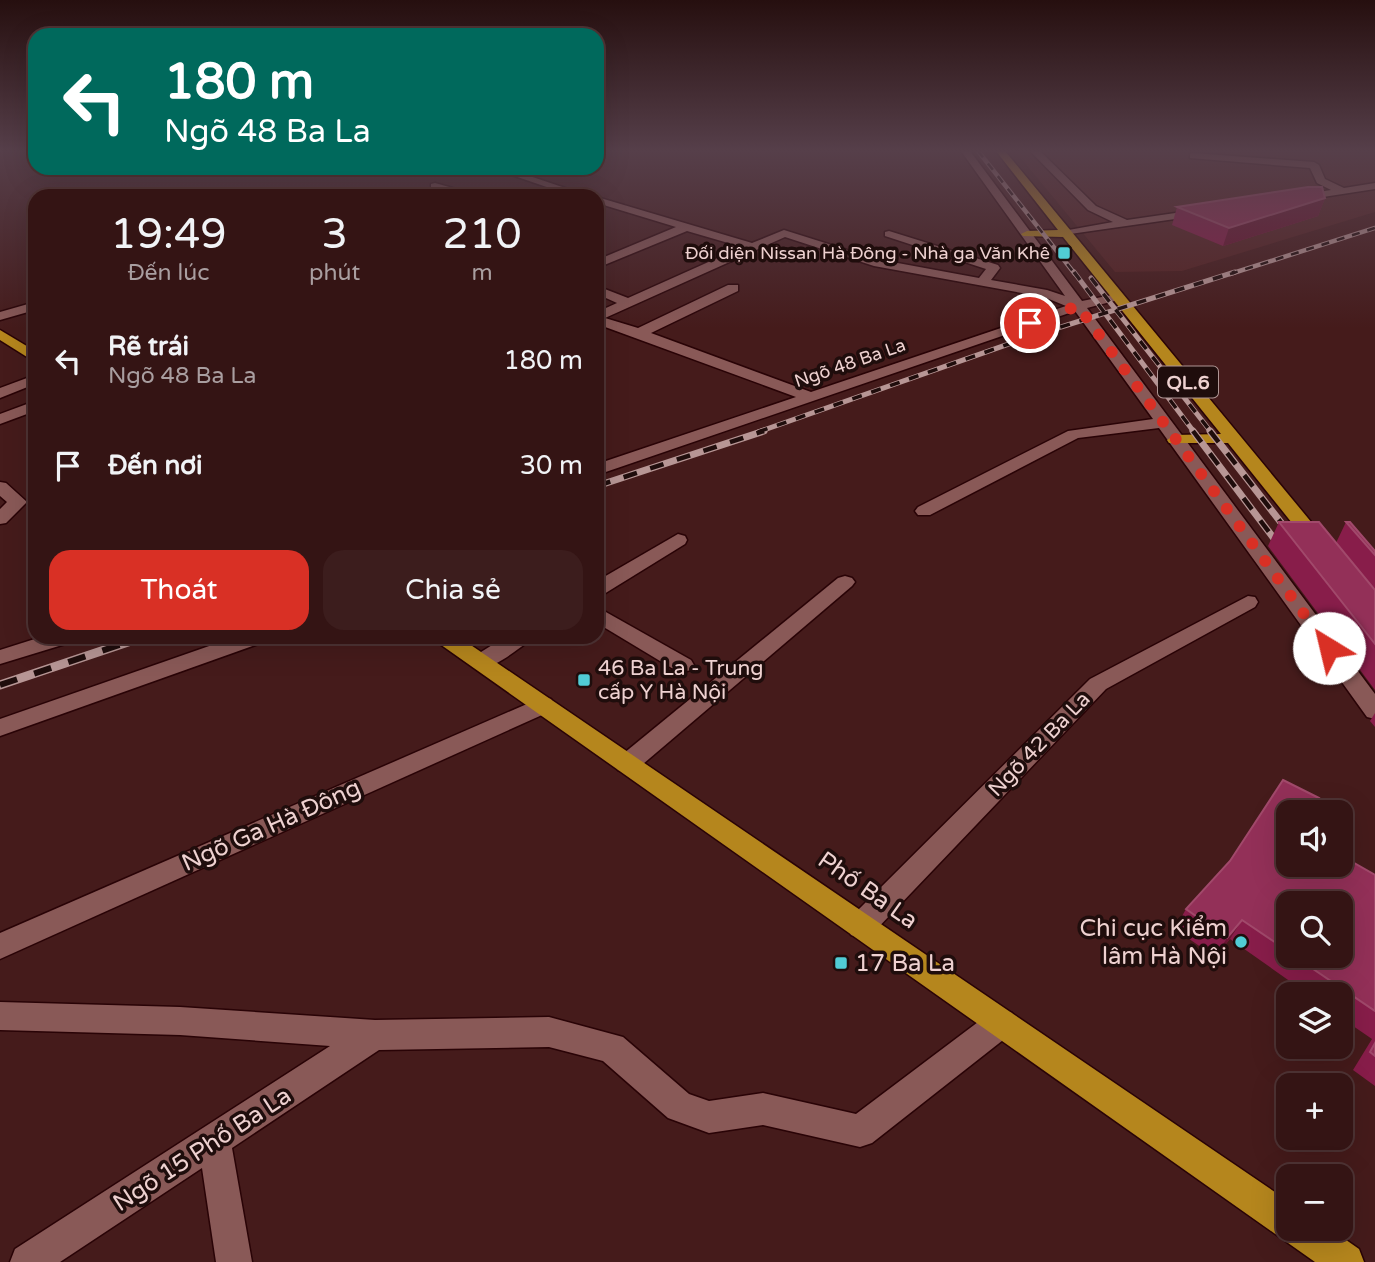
<!DOCTYPE html>
<html lang="vi">
<meta charset="utf-8">
<style>
body{margin:0;font-family:"Varela Round",sans-serif;background:#3c1d1d;color:#f1f3f6;height:100vh;display:flex;flex-direction:column;font-size:26px;white-space:nowrap}
*{box-sizing:border-box;margin:0}
p{font-size:23px;color:#a99ea0}
.icon{flex:none;width:38px;height:38px;fill:none;stroke:currentColor;stroke-width:2;stroke-linecap:round;stroke-linejoin:round}
.map{position:relative;flex:1;overflow:hidden}
.panel{position:absolute;left:28px;top:189px;width:576px;height:455px;display:flex;flex-direction:column;background:#341414;border-radius:21px;box-shadow:0 7px 28px #0002,0 0 0 2px #4e3334}
.panel>*{flex:none}
.banner{position:absolute;left:28px;top:28px;width:576px;height:147px;border-radius:21px;box-shadow:0 7px 28px #0002,0 0 0 2px #4e3334;background:#00695c;color:#fff;overflow:hidden}
.tools{position:absolute;left:1276px;top:800px;display:grid;gap:14px}
.tools a{display:grid;place-items:center;width:77px;height:77px;border-radius:14px;background:#341414;box-shadow:0 7px 28px #0002,0 0 0 2px #4e3334;font-size:35px}
.pin{position:absolute;display:grid;place-items:center;width:60px;height:60px;color:#fff;margin:-30px;border:4px solid #fff;border-radius:50%;box-shadow:0 2px 7px #0007}
.me{position:absolute;width:77px;margin:-38px;rotate:324deg;stroke-linejoin:round;filter:drop-shadow(0 0 5px #0008)}
.turn{display:flex;align-items:center;gap:24px;height:147px;padding:0 21px;font-size:32px}
.turn .icon{width:91px;height:91px;stroke-width:2.5}
.turn b{display:block;font-size:49px;line-height:60px}
.eta{display:flex;justify-content:space-evenly;align-items:center;height:119px;text-align:center}
.eta b{font-size:42px;font-weight:600;line-height:49px}
.primary-button{display:flex;gap:14px;margin-top:auto;padding:14px 21px}
.primary-button a{flex:1;height:80px;border-radius:21px;background:#d93025;color:#fff;font-size:28px;font-weight:600;line-height:80px;text-align:center}
.primary-button a+a{background:#3c1d1d;color:#f1f3f6}
ul{padding:0;list-style:none}
li{display:flex;align-items:center;gap:21px;height:105px;padding:0 21px}
li div{flex:1}
li b{display:block;font-size:26px}
li em{font-style:normal}
.map>svg:first-child{display:block}
.built{fill:#542222}
.lines{fill:none;stroke-linecap:round;stroke-linejoin:round}
.minor-casing{stroke:#290306;stroke-width:3}
.highway-casing{stroke:#290306;stroke-width:3}
.minor{fill:#895957;fill-rule:evenodd}
.highway{fill:#b5861d;fill-rule:evenodd}
.rail-far3-casing{stroke:#b79695;stroke-width:4.5}
.rail-far2-casing{stroke:#b79695;stroke-width:5}
.rail-far1-casing{stroke:#b79695;stroke-width:7}
.rail-casing{stroke:#b79695;stroke-width:9}
.rail-far3{stroke:#1f0d0c;stroke-width:2.5;stroke-dasharray:8;stroke-linecap:butt}
.rail-far2{stroke:#1f0d0c;stroke-width:3.5;stroke-dasharray:10;stroke-linecap:butt}
.rail-far1{stroke:#1f0d0c;stroke-width:4.5;stroke-dasharray:14;stroke-linecap:butt}
.rail{stroke:#1f0d0c;stroke-width:6;stroke-dasharray:18;stroke-linecap:butt}
.wall{fill:#881d4a;fill-rule:evenodd}
.shaded-wall{fill:#681431}
.building{fill:#933058;stroke:#a1496b;stroke-width:2}
.route{stroke:#d93025;stroke-width:12;stroke-dasharray:0 21.6}
.poi-dot{fill:#51ccd5;stroke:#1f0d0c;stroke-width:2.5}
.labels{text-anchor:middle;stroke-width:7;stroke-linejoin:round;paint-order:stroke}
.far-poi-label{font-size:18px;fill:#eed1d0;stroke:#1f0d0c;text-anchor:end}
.far-street-label{font-size:18px;fill:#eed1d0;stroke:#1f0d0c}
.shield{fill:#1f0d0c;stroke:#b09695;stroke-width:2}
.shield-label{font-size:19px;font-weight:bold;fill:#eed1d0}
.poi-label{font-size:21px;fill:#eed1d0;stroke:#1f0d0c;text-anchor:start}
.street-label{font-size:21px;fill:#eed1d0;stroke:#1f0d0c}
.near-street-label{font-size:24px;fill:#eed1d0;stroke:#1f0d0c}
.near-poi-label{font-size:24px;fill:#eed1d0;stroke:#1f0d0c;text-anchor:end}
</style>
<div class="map">
<svg width="1375" height="1262" viewBox="0 0 1375 1262">
<rect width="100%" height="100%" fill="#451b1b"/>
<polygon class="built" points="1015,151 1375,151 1375,212 1182,271 1115,272"/>
<g class="lines">
<g class="minor-casing">
<g id="minor">
<path d="M961,151H970L1082,301L1122,293V299L1087,308L1375,694V719L1367,717L1159,428L1078,438L930,515H918L915,511L918,507L1068,431L1153,419L1075,311L597,475V464L796,397L597,324V312L617,303L597,294V286L628,298L742,247L687,231L597,268V260L676,227L597,203V197L752,243L784,230L876,259L979,278L986,269L885,236V232L889,231L998,265L1000,268L991,280L1047,290L1065,296ZM785,237L874,266L1044,297L1066,306L811,392L651,333L738,291V285H728L638,328L605,318Z"/>
<polygon points="1030,151 1040,151 1096,206 1127,220 1203,209 1208,212 1203,215 1063,235 1063,231 1113,222 1088,210"/>
<polygon points="1193,153 1314,162 1319,165 1325,179 1344,188 1375,183 1375,189 1297,201 1292,198 1293,196 1331,190 1317,183 1310,168 1190,158 1190,154"/>
<polygon points="491,168 506,168 589,196 573,196"/>
<polygon points="435,183 474,194 475,196 458,196 431,188 431,184"/>
<polygon points="35,302 35,310 0,320 0,312"/>
<polygon points="35,375 35,384 0,398 0,388"/>
<polygon points="35,401 35,411 0,424 0,414"/>
<polygon points="0,482 6,483 27,502 6,523 0,524 0,509 7,502 0,496"/>
<polygon points="678,534 685,536 687,540 685,544 604,594 597,596 597,581"/>
<polygon points="845,576 852,578 855,582 852,586 636,770 627,773 618,770 615,764 618,758 838,578"/>
<polygon points="1248,596 1255,597 1258,602 1255,607 1106,689 871,935 861,938 851,935 847,926 851,917 1090,679"/>
<polygon points="597,607 691,660 694,665 691,670 683,672 675,670 597,623"/>
<polygon points="41,637 76,637 72,642 0,664 0,650"/>
<polygon points="235,637 268,637 264,642 0,736 0,719"/>
<path d="M505,637H532L528,642C513,652 492,672 473,667L470,662L473,657Z"/>
<polygon points="543,697 551,699 554,705 551,711 0,959 0,933"/>
<polygon points="0,1002 180,1007 375,1020 549,1017 623,1037 689,1094 709,1101 763,1093 856,1114 990,1013 1001,1009 1012,1013 1016,1023 1012,1033 872,1143 860,1147 763,1125 709,1133 668,1118 603,1061 549,1047 379,1050 232,1148 252,1262 216,1262 202,1168 60,1262 10,1262 15,1249 330,1046 180,1035 0,1030"/>
</g>
</g>
<g class="highway-casing">
<g id="highway">
<polygon points="996,151 1005,151 1326,540 1328,544 1326,548 1312,548 1228,443 1169,443 1167,440 1175,435 1221,434 1063,237 1023,236 1021,234 1027,231 1058,230"/>
<polygon points="0,330 35,351 35,362 0,340"/>
<polygon points="433,637 459,637 1288,1201 1288,1228 1329,1228 1359,1249 1364,1262 1315,1262 437,642"/>
</g>
</g>
<use href="#minor" class="minor"/>
<use href="#highway" class="highway"/>
<g class="rail-far3-casing">
<g id="rail-far3">
<polyline points="978,151 1075,274"/>
<polyline points="1230,274 1375,228"/>
</g>
</g>
<g class="rail-far2-casing">
<g id="rail-far2">
<polyline points="1074,272 1194,432"/>
<polyline points="1091,278 1211,432"/>
<polyline points="758,432 1023,339 1235,272"/>
</g>
</g>
<g class="rail-far1-casing">
<g id="rail-far1">
<polyline points="1193,431 1284,552"/>
<polyline points="1210,431 1293,538"/>
<polyline points="597,486 764,431"/>
<polyline points="135,640 142,637"/>
</g>
</g>
<g class="rail-casing">
<polyline id="rail" points="0,685 140,638"/>
</g>
<use href="#rail-far3" class="rail-far3"/>
<use href="#rail-far2" class="rail-far2"/>
<use href="#rail-far1" class="rail-far1"/>
<use href="#rail" class="rail"/>
</g>
<g class="wall">
<polygon points="1325,198 1318,216 1223,246 1172,225 1177,207"/>
<polygon points="1279,522 1336,543 1346,522 1375,551 1375,690 1268,546"/>
<polygon points="1375,713 1375,727 1370,721"/>
<path d="M1288,812V864L1375,875V1086L1353,1070L1372,1039L1340,1017V994H1308L1230,939L1215,957L1175,929L1186,909ZM1288,903L1340,956H1288Z"/>
</g>
<g class="shaded-wall">
<polygon points="1325,198 1318,216 1223,246 1229,228"/>
<polygon points="1242,920 1230,939 1215,957 1227,938"/>
</g>
<g class="building">
<polygon points="1308,187 1322,187 1325,198 1229,228 1177,207"/>
<polygon points="1279,522 1319,522 1375,590 1375,644"/>
<polygon points="1346,522 1350,522 1375,551 1375,555"/>
<polygon points="1283,780 1319,798 1310,812 1288,812 1288,864 1340,864 1340,855 1375,875 1375,1011 1294,956 1340,956 1340,903 1288,903 1288,951 1242,920 1227,938 1186,909 1230,861"/>
<polygon points="1375,1043 1375,1056 1370,1052"/>
</g>
<linearGradient id="sky" x2="0" y2="1"><stop stop-color="#260f0f"/><stop offset="0.46" stop-color="#563f4a"/><stop offset="1" stop-color="#563f4a" stop-opacity="0"/></linearGradient>
<rect width="1375" height="328" fill="url(#sky)"/>
<g class="lines">
<polyline class="route" points="1030,323 1078,306 1329,648"/>
</g>
<g class="poi-dot">
<rect x="1057" y="246" width="14" height="14" rx="3.5"/>
<rect x="577" y="673" width="14" height="14" rx="3.5"/>
<circle cx="1241" cy="942" r="7"/>
<rect x="834" y="956" width="14" height="14" rx="3.5"/>
</g>
<g class="labels">
<g class="far-poi-label">
<text x="1050" y="259">Đối diện Nissan Hà Đông - Nhà ga Văn Khê</text>
</g>
<g class="far-street-label">
<text transform="translate(850 363) rotate(-19)" y="6">Ngõ 48 Ba La</text>
</g>
<rect class="shield" x="1158" y="366.5" width="60" height="31" rx="5"/>
<g class="shield-label">
<text x="1188" y="389">QL.6</text>
</g>
<g class="poi-label">
<text x="598" y="675">46 Ba La - Trung<tspan x="598" dy="24">cấp Y Hà Nội</tspan></text>
</g>
<g class="street-label">
<text transform="translate(1039 744) rotate(-46)" y="7">Ngõ 42 Ba La</text>
</g>
<g class="near-street-label">
<text transform="translate(271 825) rotate(-24)" y="8">Ngõ Ga Hà Đông</text>
<text transform="translate(868 890) rotate(35)" y="8">Phố Ba La</text>
<text transform="translate(202 1149) rotate(-33)" y="8">Ngõ 15 Phố Ba La</text>
</g>
<g class="near-poi-label">
<text x="1227" y="936">Chi cục Kiểm<tspan x="1227" dy="28">lâm Hà Nội</tspan></text>
<text x="855" y="971" text-anchor="start">17 Ba La</text>
</g>
</g>
</svg>
<div class="tools">
<a><svg class="icon" aria-label="sound" viewBox="0 0 24 24"><path d="M4 9h4l5-4v14l-5-4H4zM17 9q2 3 0 6"/></svg></a>
<a><svg class="icon" aria-label="search" viewBox="0 0 24 24"><circle cx="10" cy="10" r="6"/><path d="M15 15l6 6"/></svg></a>
<a><svg class="icon" aria-label="layers" viewBox="0 0 24 24"><path d="M12 4l9 5-9 5-9-5zM3 14l9 5 9-5"/></svg></a>
<a>+</a>
<a>−</a>
</div>
<div class="pin" style="left:1030px;top:323px;background:#d93025"><svg class="icon" aria-label="arrive" viewBox="0 0 24 24"><path d="M6 21V4h12l-3 4 3 4H6"/></svg></div>
<svg class="me" style="left:1329px;top:648px" viewBox="-20 -20 40 40"><circle r="19" fill="#fff"/><path d="M0-13L10 11 0 6-10 11z" fill="#d93025"/></svg>
<div class="banner">
<div class="turn"><svg class="icon" aria-label="left" viewBox="0 0 24 24"><path d="M17 20v-9H6M10 6l-5 5 5 5"/></svg><div><b>180 m</b>Ngõ 48 Ba La</div></div>
</div>
<section class="panel">
<div class="eta">
<div><b>19:49</b><p>Đến lúc</p></div>
<div><b>3</b><p>phút</p></div>
<div><b>210</b><p>m</p></div>
</div>
<ul>
<li><svg class="icon" aria-label="left" viewBox="0 0 24 24"><path d="M17 20v-9H6M10 6l-5 5 5 5"/></svg><div><b>Rẽ trái</b><p>Ngõ 48 Ba La</p></div><em>180 m</em></li>
<li><svg class="icon" aria-label="arrive" viewBox="0 0 24 24"><path d="M6 21V4h12l-3 4 3 4H6"/></svg><div><b>Đến nơi</b></div><em>30 m</em></li>
</ul>
<div class="primary-button"><a>Thoát</a><a>Chia sẻ</a></div>
</section>
</div>
